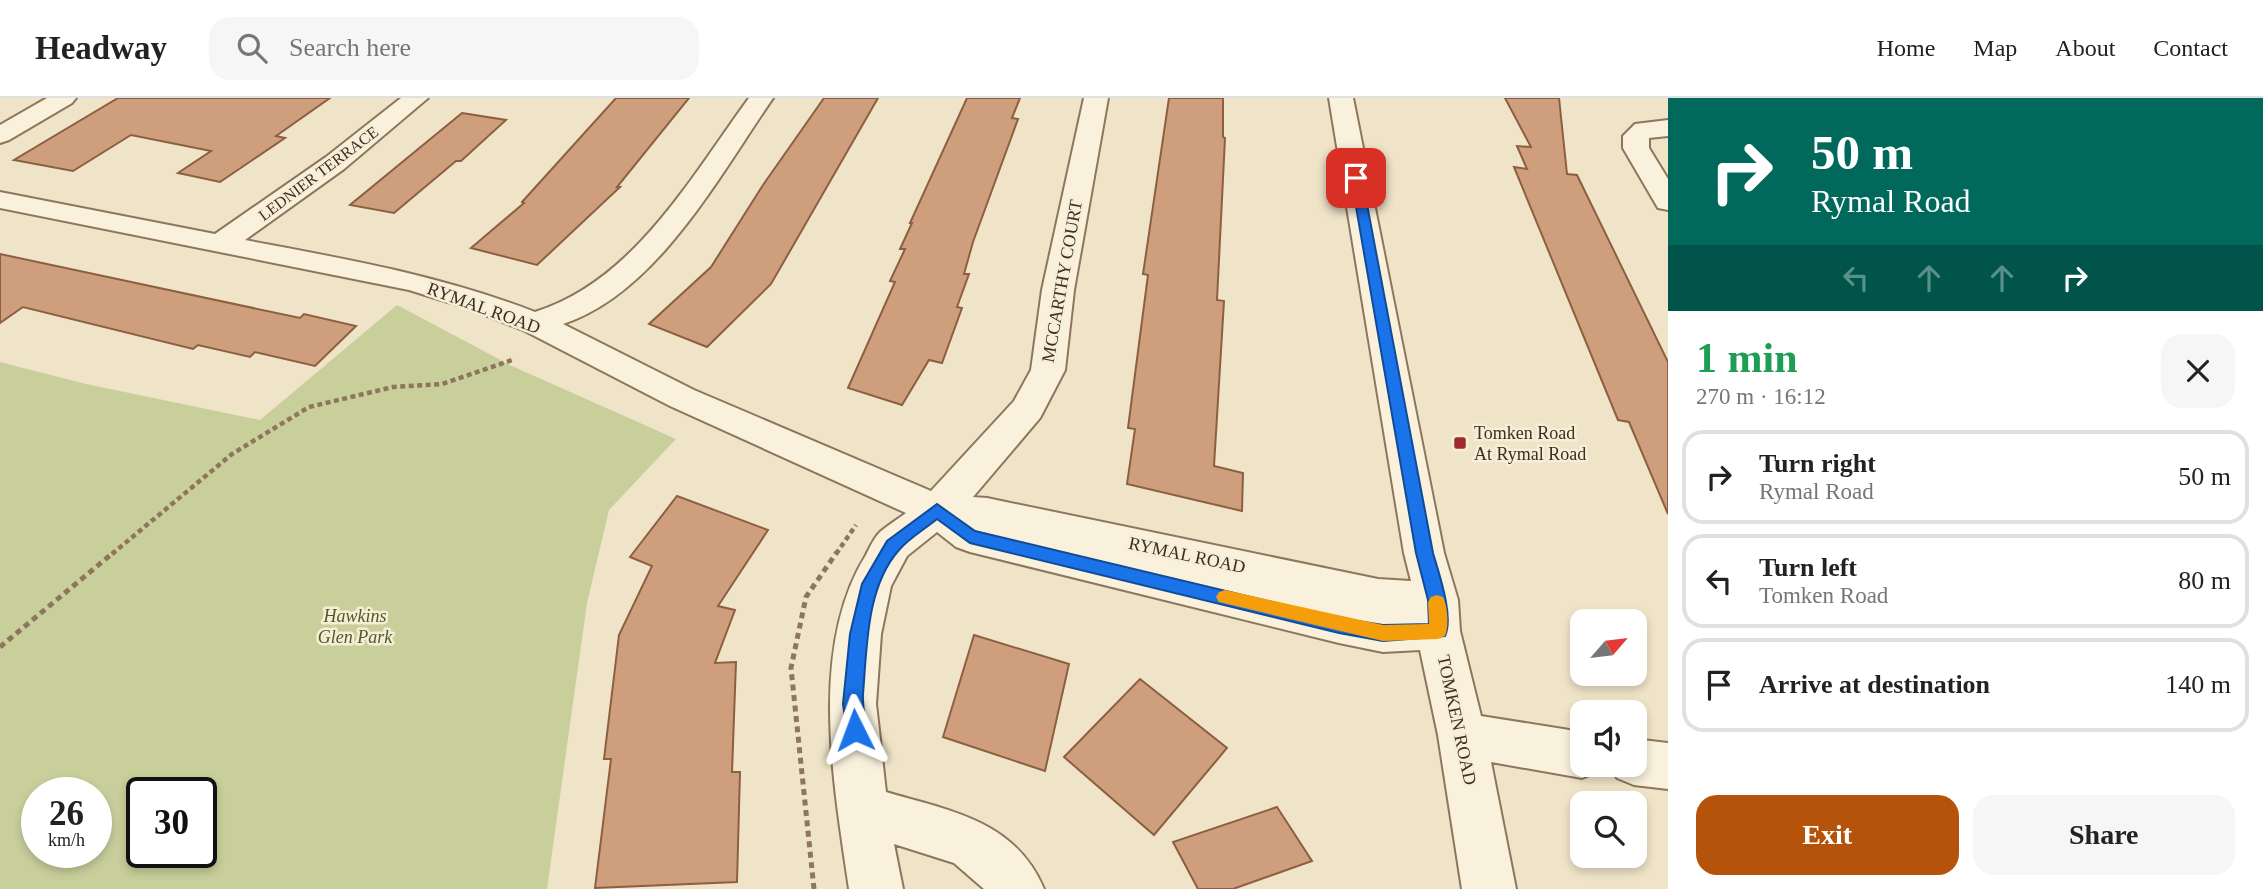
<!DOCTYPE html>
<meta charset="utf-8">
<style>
body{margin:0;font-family:"Times New Roman",serif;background:#f6f6f6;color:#222;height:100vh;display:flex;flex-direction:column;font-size:26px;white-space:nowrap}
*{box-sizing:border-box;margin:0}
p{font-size:23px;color:#767676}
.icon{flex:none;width:38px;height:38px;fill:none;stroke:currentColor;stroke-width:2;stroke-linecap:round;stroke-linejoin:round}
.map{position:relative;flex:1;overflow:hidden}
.side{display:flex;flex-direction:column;background:#fff;width:595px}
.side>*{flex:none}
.guide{background:#00695c;color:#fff;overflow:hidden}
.needle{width:46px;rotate:62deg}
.fabs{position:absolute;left:1570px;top:511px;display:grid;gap:14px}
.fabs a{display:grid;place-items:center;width:77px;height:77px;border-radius:14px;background:#fff;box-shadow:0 4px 10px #0003;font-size:35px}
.speed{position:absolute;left:21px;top:679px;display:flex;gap:14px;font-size:35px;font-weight:700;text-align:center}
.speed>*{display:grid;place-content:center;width:91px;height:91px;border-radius:50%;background:#fff;box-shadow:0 4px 10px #0003;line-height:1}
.speed small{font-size:18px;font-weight:400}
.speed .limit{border:4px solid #111;border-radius:10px;background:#fff;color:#111}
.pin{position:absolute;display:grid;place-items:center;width:60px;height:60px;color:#fff;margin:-30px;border-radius:14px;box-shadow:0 4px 10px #0006}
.me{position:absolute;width:77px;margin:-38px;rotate:357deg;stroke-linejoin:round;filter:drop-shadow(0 0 5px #0008)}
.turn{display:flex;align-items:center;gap:24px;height:147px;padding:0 28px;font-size:32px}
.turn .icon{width:91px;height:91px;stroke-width:2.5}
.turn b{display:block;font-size:49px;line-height:60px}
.lanes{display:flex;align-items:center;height:66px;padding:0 28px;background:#0003;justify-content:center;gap:35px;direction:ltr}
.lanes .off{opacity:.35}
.round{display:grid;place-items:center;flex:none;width:74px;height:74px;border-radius:21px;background:#f6f6f6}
.overview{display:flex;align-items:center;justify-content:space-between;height:119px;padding:0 28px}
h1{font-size:42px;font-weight:800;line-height:52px;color:#1e9e55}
.primary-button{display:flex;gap:14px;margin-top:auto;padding:14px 28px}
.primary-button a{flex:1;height:80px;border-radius:21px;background:#b45309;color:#fff;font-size:28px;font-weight:800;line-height:80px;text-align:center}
.primary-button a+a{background:#f6f6f6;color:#222}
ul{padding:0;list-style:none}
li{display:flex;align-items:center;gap:21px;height:94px;margin:0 14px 10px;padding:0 14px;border:4px solid #e0e0e0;border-radius:21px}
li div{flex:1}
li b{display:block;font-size:26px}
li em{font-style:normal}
header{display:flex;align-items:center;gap:42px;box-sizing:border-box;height:98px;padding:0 35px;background:#fff;border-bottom:2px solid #e0e0e0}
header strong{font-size:33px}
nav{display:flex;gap:38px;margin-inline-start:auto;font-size:24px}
.search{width:490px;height:63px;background:#f6f6f6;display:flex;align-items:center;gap:18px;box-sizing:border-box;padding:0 24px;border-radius:21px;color:#767676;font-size:26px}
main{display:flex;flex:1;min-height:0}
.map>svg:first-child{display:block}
.green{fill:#c9cf9b;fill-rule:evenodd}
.building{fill:#cf9f7d;stroke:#8d5f41;stroke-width:2}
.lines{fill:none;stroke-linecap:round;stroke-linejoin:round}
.minor-casing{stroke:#8d765c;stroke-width:4}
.path-far1{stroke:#8d765c;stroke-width:4.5;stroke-dasharray:5 3.5;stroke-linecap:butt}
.path{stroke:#8d765c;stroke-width:5;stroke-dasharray:6 4.5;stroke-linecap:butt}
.minor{fill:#faf1dc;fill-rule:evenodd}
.route{fill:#1a73e8;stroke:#114b97;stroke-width:2}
.slow{fill:#f59e0b}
.poi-dot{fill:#9e2a2b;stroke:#f7eed8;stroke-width:2.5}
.labels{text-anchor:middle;stroke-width:5;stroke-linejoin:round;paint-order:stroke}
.far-street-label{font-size:16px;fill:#3d2e20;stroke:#f7eed8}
.street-label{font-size:18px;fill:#3d2e20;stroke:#f7eed8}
.poi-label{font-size:18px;fill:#3d2e20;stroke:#f7eed8;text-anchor:start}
.park-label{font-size:18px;font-style:italic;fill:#4d5a26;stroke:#f7eed8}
</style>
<header>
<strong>Headway</strong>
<div class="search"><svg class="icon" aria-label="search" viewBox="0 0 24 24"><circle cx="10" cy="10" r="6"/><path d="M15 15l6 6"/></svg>Search here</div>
<nav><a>Home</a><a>Map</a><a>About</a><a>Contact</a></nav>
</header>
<main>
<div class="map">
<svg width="1668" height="791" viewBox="0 0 1668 791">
<rect width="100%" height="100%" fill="#f0e4c8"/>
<path class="green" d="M397,207L512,268L676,341L609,412L587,505L547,791H0V264L86,286L260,322ZM37,695H96V754H37ZM142,695H201V754H142Z"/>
<g class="building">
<polygon points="118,0 330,0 276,38 285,40 220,84 178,75 211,53 131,37 73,73 14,62"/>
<polygon points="616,0 689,0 617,89 620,89 537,167 471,150 524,105 522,104"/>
<polygon points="824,0 878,0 771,186 707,249 649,226 711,169 763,87"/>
<polygon points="967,0 1020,0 1012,20 1018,21 973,144 964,176 969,176 957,209 962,210 942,265 929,262 902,307 848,290 895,184 890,183 905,151 900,151 912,125 910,125"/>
<polygon points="1169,0 1223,0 1223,39 1225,40 1217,202 1224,203 1214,368 1243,375 1242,413 1127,386 1135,331 1128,330 1148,177 1143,176"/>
<polygon points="1505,0 1559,0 1567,76 1577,77 1668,264 1668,416 1629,324 1618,322 1514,69 1527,71 1517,48 1531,49"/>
<polygon points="462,15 506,22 461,63 456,63 394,115 350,107"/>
<polygon points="0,156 300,220 304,216 356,228 315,268 255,254 250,259 198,247 193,251 23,209 0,225"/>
<polygon points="677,398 768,432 718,508 735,512 715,565 736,564 732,674 740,674 737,784 595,790 611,661 604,661 619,537 652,468 630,459"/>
<polygon points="974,537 1069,566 1045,673 943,639"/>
<polygon points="1140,581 1227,650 1154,737 1064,659"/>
<polygon points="1277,709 1312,763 1233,791 1198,791 1173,744"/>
</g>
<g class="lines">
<g class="minor-casing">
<g id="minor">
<polygon points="47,0 76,0 72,5 9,42 0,45 0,27"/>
<path d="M401,0H428L344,71L245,142C345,161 439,177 535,214C634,183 691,79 749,0H773C719,78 657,195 563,226L694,292L931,393L1014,303L1031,272L1042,192L1084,0H1108L1074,192L1065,272L1040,320L973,399L987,400L1378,481L1411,483L1404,455L1329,0H1353L1444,455L1458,502L1460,533L1481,618L1582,634V667H1602L1599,673L1582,680L1491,664L1516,791H1462L1438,637L1420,552L1383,554L1339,545L970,454L956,449L937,434L907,458L891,488L881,536L876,606L886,694C950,713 1015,722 1044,791H984L954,765L894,746L903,791H849C834,688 808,550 866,457C870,449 874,440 880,434C888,427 898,421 906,415L670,308L523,232L464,209L409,192L0,110V94L215,136L326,59Z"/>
<polygon points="1668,22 1668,38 1649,40 1649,50 1668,81 1668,112 1658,110 1623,50 1623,38 1635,26"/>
<polygon points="1634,641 1668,645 1668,691 1634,687 1617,680 1611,667 1634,667"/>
</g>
</g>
<g class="path-far1">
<polyline points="112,456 232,356 309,309 393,289 442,286 515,261"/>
<polyline points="836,456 856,427"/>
</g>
<g class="path">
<polyline points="0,549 114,454"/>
<polyline points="814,791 791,570 806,499 837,454"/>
</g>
<use href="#minor" class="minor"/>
</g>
<path class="route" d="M1356,77L1362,80L1433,455C1439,476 1454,518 1445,538L1383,543L1339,535L970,445L937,421C925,431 909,440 899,452C866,489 867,550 863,596C862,610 868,626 862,639L855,641L848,639L843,606L850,536L862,486L887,443L937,406L975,433L1339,520L1383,527L1429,526L1428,502L1416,455L1351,80Z"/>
<path class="slow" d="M1225,492L1383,527L1429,526L1428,504L1431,499L1437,497L1443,499C1448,509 1449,529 1445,538L1438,541L1383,543L1219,504L1216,499L1219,494Z"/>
<rect class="poi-dot" x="1453" y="338" width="14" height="14" rx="3.5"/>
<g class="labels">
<g class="far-street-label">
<text transform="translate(318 75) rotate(-37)" y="6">LEDNIER TERRACE</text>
</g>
<g class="street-label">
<text transform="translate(1062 183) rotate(-80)" y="6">MCCARTHY COURT</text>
<text transform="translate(484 210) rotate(20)" y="6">RYMAL ROAD</text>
<text transform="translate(1187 457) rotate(12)" y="6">RYMAL ROAD</text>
<text transform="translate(1457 622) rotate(78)" y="6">TOMKEN ROAD</text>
</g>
<g class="poi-label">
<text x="1474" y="341">Tomken Road<tspan x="1474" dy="21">At Rymal Road</tspan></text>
</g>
<g class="park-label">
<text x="355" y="524">Hawkins<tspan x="355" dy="21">Glen Park</tspan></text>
</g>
</g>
</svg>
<div class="fabs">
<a><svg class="needle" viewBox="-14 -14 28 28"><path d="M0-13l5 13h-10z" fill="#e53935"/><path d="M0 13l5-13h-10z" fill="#767676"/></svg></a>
<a><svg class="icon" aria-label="sound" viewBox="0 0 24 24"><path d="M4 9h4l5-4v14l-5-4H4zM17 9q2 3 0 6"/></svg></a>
<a><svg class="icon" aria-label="search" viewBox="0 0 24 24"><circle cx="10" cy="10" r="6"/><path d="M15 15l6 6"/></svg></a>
</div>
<div class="speed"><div>26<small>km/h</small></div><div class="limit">30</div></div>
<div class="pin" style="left:1356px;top:80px;background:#d93025"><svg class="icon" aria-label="arrive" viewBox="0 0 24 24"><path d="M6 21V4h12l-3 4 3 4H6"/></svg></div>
<svg class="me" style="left:855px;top:632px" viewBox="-20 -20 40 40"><path d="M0-17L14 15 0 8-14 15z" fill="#1a73e8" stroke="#fff" stroke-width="4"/></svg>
</div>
<section class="side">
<div class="guide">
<div class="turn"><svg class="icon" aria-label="right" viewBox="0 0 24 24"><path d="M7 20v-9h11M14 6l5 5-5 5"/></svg><div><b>50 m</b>Rymal Road</div></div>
<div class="lanes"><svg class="icon off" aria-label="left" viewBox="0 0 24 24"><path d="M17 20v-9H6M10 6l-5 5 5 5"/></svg><svg class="icon off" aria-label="ahead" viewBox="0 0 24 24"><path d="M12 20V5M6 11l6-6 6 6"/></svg><svg class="icon off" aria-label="ahead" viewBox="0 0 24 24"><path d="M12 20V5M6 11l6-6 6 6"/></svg><svg class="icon" aria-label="right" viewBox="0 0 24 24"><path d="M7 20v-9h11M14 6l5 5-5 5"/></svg></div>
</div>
<div class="overview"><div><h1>1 min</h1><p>270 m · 16:12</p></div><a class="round"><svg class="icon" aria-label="close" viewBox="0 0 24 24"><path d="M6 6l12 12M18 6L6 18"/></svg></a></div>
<ul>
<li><svg class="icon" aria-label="right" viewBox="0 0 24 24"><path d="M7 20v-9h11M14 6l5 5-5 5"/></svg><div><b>Turn right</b><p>Rymal Road</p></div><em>50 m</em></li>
<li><svg class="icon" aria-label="left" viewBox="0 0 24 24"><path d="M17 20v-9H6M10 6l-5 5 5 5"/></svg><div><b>Turn left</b><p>Tomken Road</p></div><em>80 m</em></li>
<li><svg class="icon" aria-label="arrive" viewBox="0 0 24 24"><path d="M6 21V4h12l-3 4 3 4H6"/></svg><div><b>Arrive at destination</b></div><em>140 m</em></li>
</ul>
<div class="primary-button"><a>Exit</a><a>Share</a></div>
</section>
</main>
